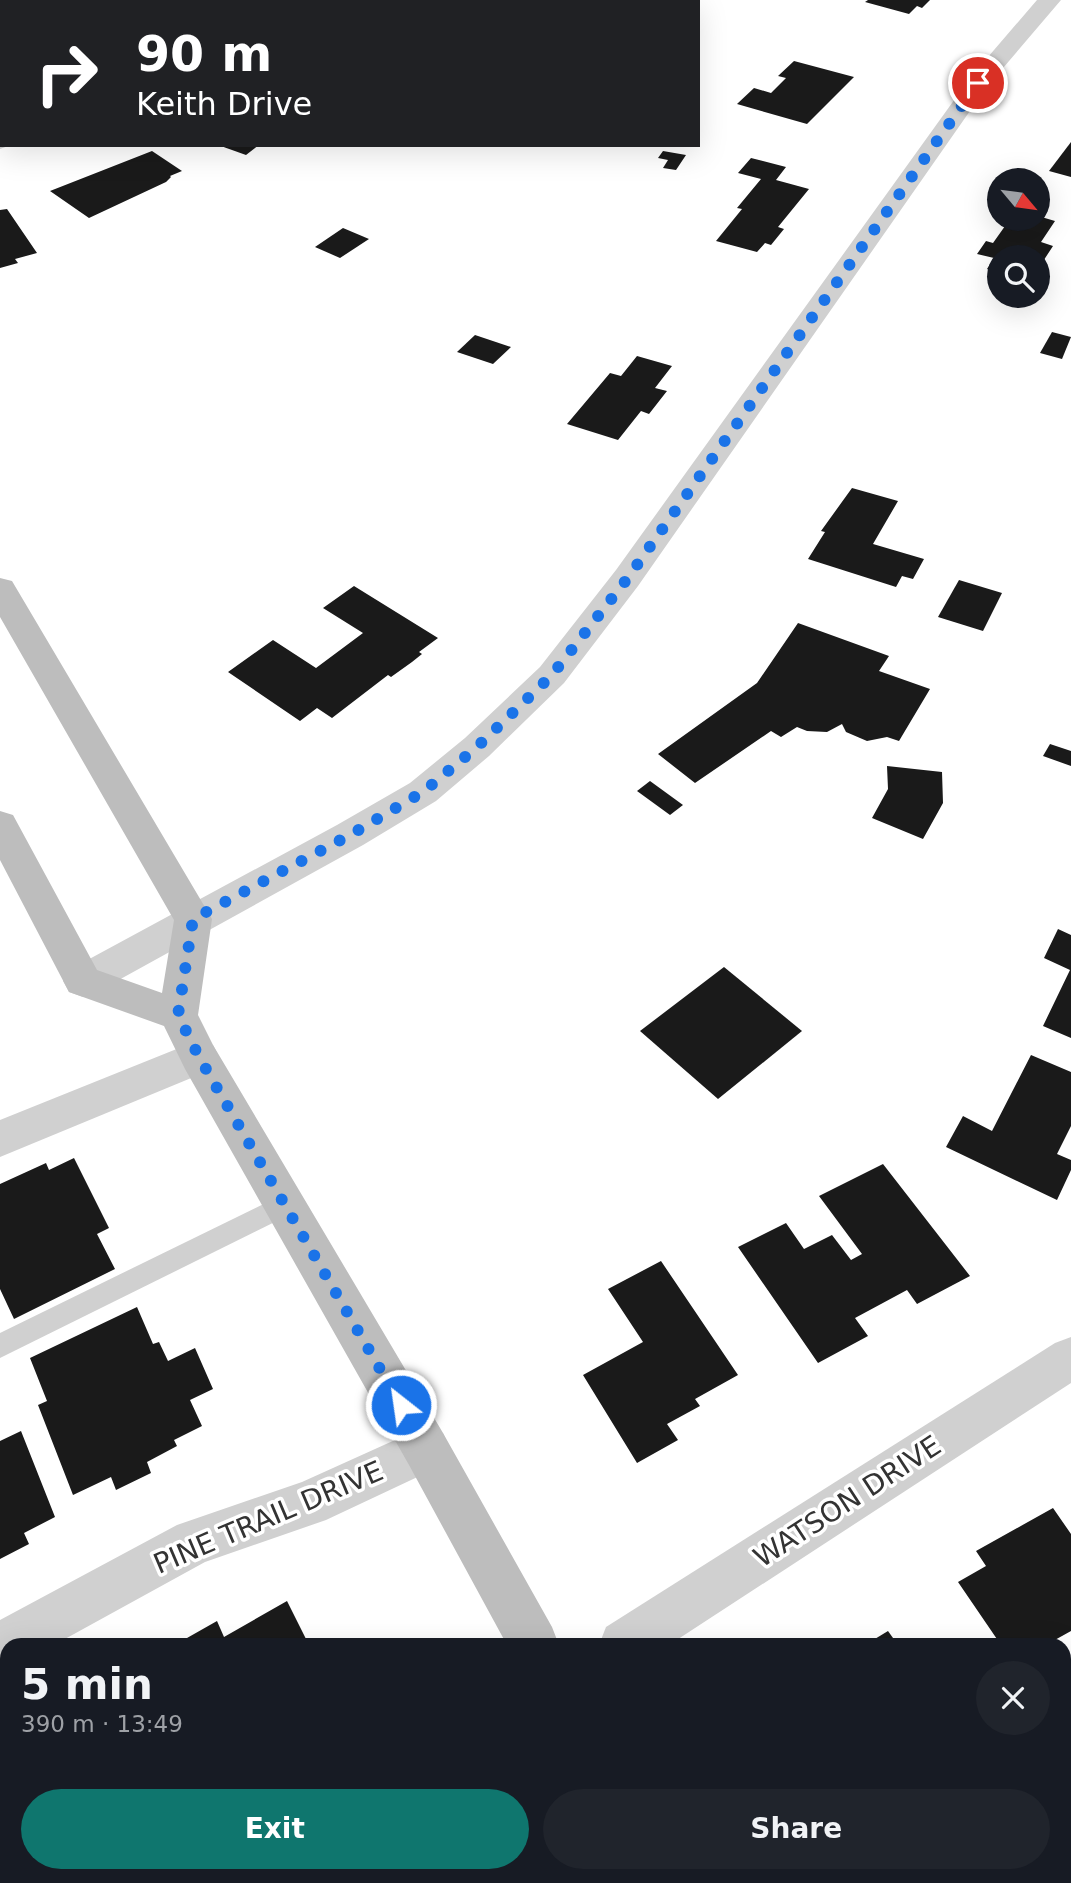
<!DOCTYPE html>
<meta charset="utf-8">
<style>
body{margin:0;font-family:"DejaVu Sans",sans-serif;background:#20242c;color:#f1f3f6;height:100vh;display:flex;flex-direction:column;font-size:26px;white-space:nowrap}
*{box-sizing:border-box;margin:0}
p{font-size:23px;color:#9ea1a6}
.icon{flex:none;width:38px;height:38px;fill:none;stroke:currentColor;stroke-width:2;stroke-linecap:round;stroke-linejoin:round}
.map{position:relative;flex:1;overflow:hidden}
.panel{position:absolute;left:0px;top:1638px;width:1071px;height:245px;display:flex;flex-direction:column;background:#171b24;border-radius:21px 21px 0 0;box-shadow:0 7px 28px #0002}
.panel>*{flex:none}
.guide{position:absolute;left:0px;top:0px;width:700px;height:147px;box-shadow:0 7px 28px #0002;background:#202124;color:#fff;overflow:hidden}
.needle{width:46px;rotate:119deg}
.controls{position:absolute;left:987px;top:168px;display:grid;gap:14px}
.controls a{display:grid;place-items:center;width:63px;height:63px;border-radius:50%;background:#171b24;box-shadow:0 7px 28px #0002;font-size:35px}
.pin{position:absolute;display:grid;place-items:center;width:60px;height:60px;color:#fff;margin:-30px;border:4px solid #fff;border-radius:50%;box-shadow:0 2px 7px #0007}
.me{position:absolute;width:77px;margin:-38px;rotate:330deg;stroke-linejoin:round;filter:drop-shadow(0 0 5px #0008)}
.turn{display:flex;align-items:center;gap:24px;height:147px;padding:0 21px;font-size:32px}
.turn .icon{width:91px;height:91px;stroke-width:2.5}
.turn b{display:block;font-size:49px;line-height:60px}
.round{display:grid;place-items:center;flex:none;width:74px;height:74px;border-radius:37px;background:#20242c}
.headline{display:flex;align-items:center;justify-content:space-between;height:119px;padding:0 21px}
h1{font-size:42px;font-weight:700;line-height:52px}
.cta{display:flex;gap:14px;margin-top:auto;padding:14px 21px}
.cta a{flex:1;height:80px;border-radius:42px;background:#0f766e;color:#fff;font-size:28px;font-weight:700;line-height:80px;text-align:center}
.cta a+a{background:#20242c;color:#f1f3f6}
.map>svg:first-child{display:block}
.building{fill:#1a1a1a}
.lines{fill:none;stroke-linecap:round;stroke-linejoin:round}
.service{fill:#d0d0d0;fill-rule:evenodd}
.minor{fill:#d0d0d0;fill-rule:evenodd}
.secondary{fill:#bdbdbd;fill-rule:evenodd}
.route{stroke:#1a73e8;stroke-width:12;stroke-dasharray:0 21.6}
.labels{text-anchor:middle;stroke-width:7;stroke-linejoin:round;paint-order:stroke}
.near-street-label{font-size:28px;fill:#333;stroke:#fff}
</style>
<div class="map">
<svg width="1071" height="1883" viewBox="0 0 1071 1883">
<rect width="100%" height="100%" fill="#fff"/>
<g class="building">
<polygon points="868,0 930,0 922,8 917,6 909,14 865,2"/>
<polygon points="794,61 854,77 807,124 737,104 754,88 771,93 786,78 778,76"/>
<polygon points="1071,142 1071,177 1049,171"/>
<polygon points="218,145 259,145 246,155"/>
<polygon points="152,151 182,171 170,176 171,177 166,182 89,218 50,191"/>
<polygon points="663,151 686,155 676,170 663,168 668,160 658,158"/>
<polygon points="751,158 786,167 776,180 809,189 778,227 784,229 771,245 765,243 757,252 716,241 742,209 737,208 761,179 738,173"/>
<polygon points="7,209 37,253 15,259 18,263 0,268 0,210"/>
<polygon points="1038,216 1055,221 1041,242 1053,246 1038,269 1038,257 999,257 999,273 987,269 994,258 977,254 986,241 993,243 1010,219 1038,219"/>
<polygon points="343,228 369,239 340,258 315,247"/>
<polygon points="1052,332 1071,337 1062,359 1040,353"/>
<polygon points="475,335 511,347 493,364 457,352"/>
<polygon points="637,356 672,366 655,388 667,391 649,414 641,411 618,440 567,424 610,373 621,376"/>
<polygon points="852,488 898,501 873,544 924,559 913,579 902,576 896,587 808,559 825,532 821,531"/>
<polygon points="959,580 1002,593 983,631 938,617"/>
<polygon points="354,586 438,638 419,652 422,654 412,662 391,677 388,675 332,718 317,708 300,721 228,672 273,640 316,668 363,633 323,608"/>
<polygon points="798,623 889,656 879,671 930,689 899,741 887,737 867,741 846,732 842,724 827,732 807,731 797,727 781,737 771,731 695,783 658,754 757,683"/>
<polygon points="1050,744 1071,751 1071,766 1043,756"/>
<polygon points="887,766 942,772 943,803 923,839 872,818 888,789"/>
<polygon points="650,781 683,805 670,815 637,791"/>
<polygon points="1058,929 1071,935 1071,1038 1043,1026 1070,970 1044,958"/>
<polygon points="724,967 802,1031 718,1099 640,1031"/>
<polygon points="1031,1055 1071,1072 1071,1126 1057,1154 1071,1160 1071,1170 1057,1200 946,1147 963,1116 992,1131"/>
<polygon points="74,1158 109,1228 97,1234 115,1269 14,1319 0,1289 0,1184 46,1163 49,1170"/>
<polygon points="883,1164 970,1276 917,1304 907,1290 855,1318 868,1336 818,1363 738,1247 786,1223 804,1249 832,1235 851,1260 862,1254 819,1196"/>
<polygon points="661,1261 738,1375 695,1399 700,1406 667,1424 678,1440 637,1463 583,1375 643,1342 608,1289"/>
<polygon points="137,1307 153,1344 159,1342 168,1361 195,1348 213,1389 190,1400 202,1426 174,1440 177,1446 147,1462 151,1473 116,1490 111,1477 73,1495 38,1405 47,1401 30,1358"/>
<polygon points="21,1431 55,1517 24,1533 29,1544 0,1559 0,1441"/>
<polygon points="1053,1508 1071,1534 1071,1631 1053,1641 1056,1645 1001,1645 958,1582 986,1566 976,1551"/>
<polygon points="287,1601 309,1645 190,1645 187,1638 217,1621 224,1637"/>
<polygon points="888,1631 898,1645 865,1645"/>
<polygon points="7,1758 7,1817 0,1798 0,1762"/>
<polygon points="1064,1830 1071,1839 1071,1880 1066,1883 1011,1883 1007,1876 1064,1876"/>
<polygon points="59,1876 162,1876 151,1883 47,1883"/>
<polygon points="391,1876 438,1876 441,1883 380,1883"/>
<polygon points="857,1876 885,1876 875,1883 861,1883"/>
</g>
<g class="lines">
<g class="service">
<polygon points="286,1193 295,1196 299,1204 295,1212 0,1358 0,1333"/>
<polygon points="207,1876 248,1876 245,1883 204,1883"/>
</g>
<g class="minor">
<polygon points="239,0 262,0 238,2"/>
<polygon points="1037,0 1061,0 986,88 638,586 564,683 489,756 436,801 363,845 97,992 83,997 69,992 63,981 69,970 337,825 410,783 465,738 540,667 616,570 970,78"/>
<polygon points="0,133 2,145 11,145 0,149"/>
<polygon points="199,1040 213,1045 219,1057 213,1069 0,1157 0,1120"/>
<polygon points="1071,1337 1071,1383 669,1645 599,1645 606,1627 1055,1343"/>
<polygon points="426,1426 443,1433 450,1449 443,1465 326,1520 205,1562 54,1645 7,1645 7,1669 0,1672 0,1620 177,1525 302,1482"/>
</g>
<g class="secondary">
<polygon points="0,578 12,581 212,919 198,1015 213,1045 443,1433 552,1627 559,1645 507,1645 409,1465 185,1069 164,1026 69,992 0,860 0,811 13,815 97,970 162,993 174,920 0,617"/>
<polygon points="636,1876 691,1876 694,1883 639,1883"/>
</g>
</g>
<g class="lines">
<polyline class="route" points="401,1405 199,1057 178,1015 193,919 350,835 423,792 477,747 552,675 627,579 978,83"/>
</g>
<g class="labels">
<g class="near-street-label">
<text transform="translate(847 1501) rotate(-33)" y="10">WATSON DRIVE</text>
<text transform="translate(268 1517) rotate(-23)" y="10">PINE TRAIL DRIVE</text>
</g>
</g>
</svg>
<div class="controls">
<a><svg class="needle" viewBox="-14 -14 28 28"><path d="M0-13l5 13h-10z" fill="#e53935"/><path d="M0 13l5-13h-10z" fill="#9ea1a6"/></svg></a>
<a><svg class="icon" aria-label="search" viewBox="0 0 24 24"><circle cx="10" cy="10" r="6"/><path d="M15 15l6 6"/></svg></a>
</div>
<div class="pin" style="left:978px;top:83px;background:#d93025"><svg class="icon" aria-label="arrive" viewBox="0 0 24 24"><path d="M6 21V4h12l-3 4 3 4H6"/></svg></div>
<svg class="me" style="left:401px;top:1405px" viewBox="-20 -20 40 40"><circle r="17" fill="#1a73e8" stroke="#fff" stroke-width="3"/><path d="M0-11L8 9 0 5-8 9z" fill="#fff"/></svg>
<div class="guide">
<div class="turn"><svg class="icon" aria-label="right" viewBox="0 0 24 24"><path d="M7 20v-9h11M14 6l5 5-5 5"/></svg><div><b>90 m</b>Keith Drive</div></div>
</div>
<section class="panel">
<div class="headline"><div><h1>5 min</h1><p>390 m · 13:49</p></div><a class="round"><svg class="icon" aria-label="close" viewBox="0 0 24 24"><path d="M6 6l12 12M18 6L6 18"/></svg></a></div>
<div class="cta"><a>Exit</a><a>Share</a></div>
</section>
</div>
